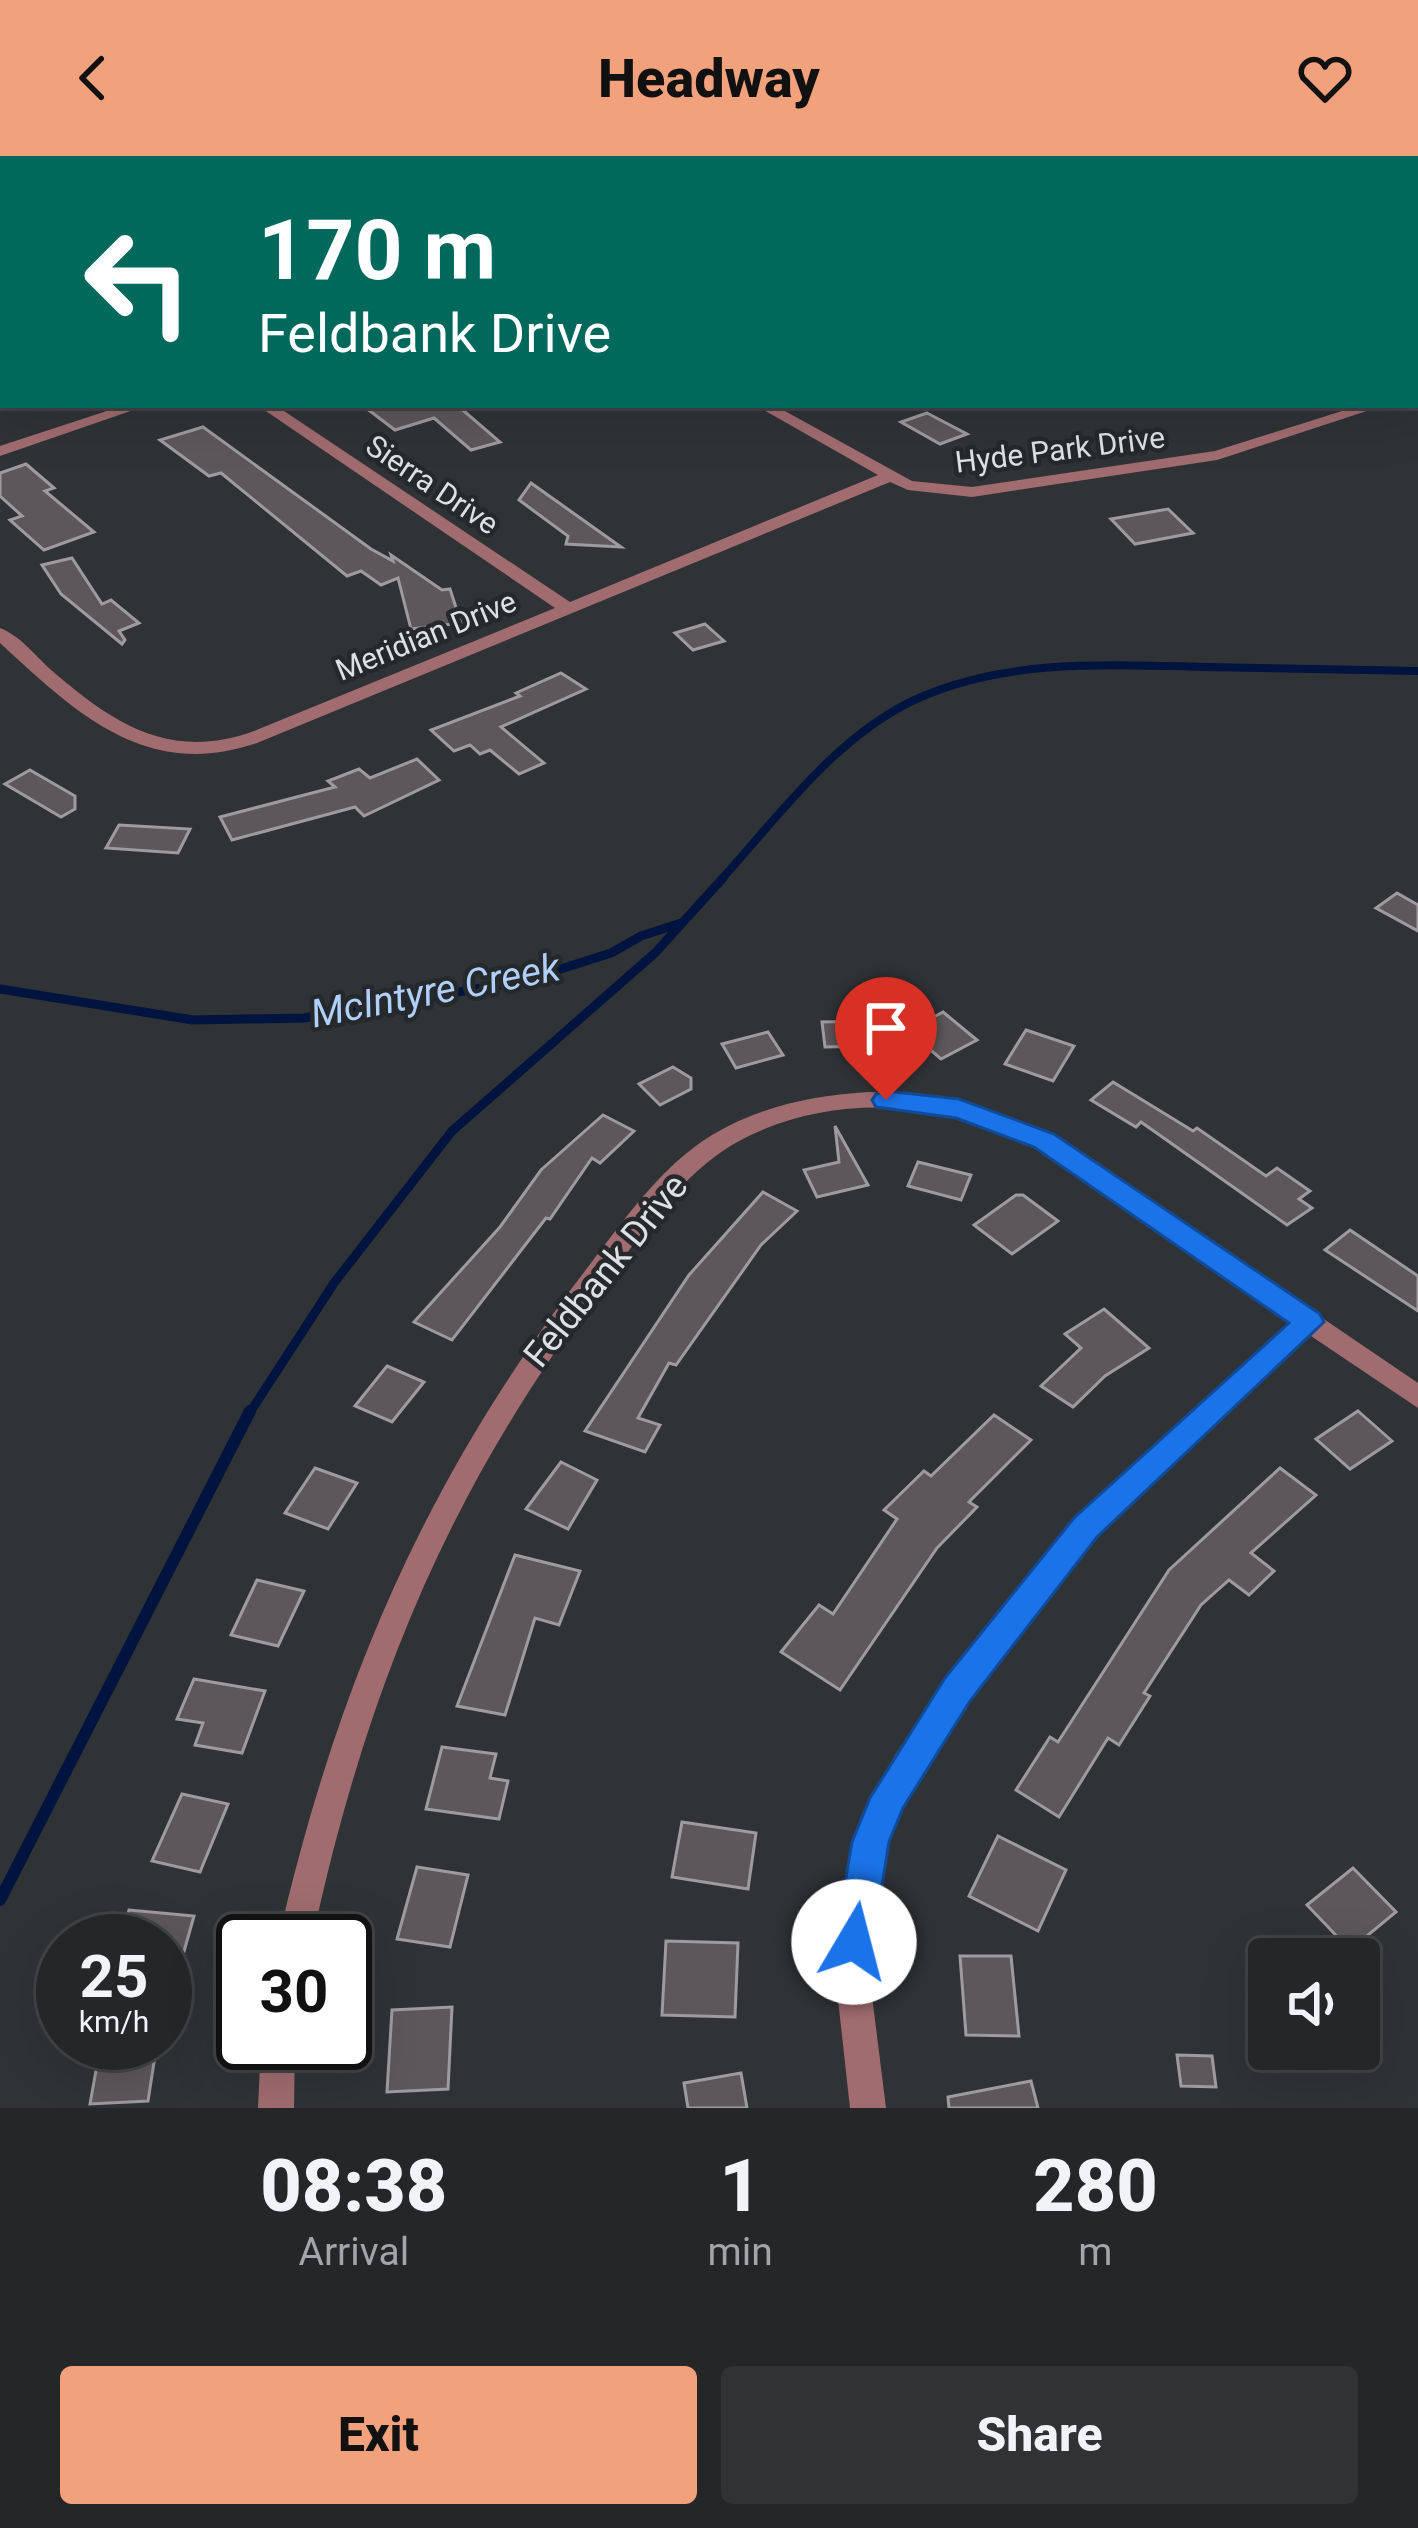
<!DOCTYPE html>
<style>
body{margin:0;font-family:Roboto,sans-serif;background:#303234;color:#f1f3f6;height:100vh;display:flex;flex-direction:column;font-size:45px;white-space:nowrap}
*{box-sizing:border-box;margin:0}
p{font-size:39px;color:#a3a5a8}
.icon{flex:none;width:66px;height:66px;fill:none;stroke:currentColor;stroke-width:2;stroke-linecap:round;stroke-linejoin:round}
.map{position:relative;height:1952px;overflow:hidden}
.side{display:flex;flex-direction:column;background:#242628;flex:1}
.side>*{flex:none}
.hud{position:absolute;left:0px;top:0px;width:1419px;height:252px;box-shadow:0 12px 48px #0002,0 0 0 3px #414345;background:#00695c;color:#fff;overflow:hidden}
.fabs{position:absolute;left:1248px;top:1782px;display:grid;gap:24px}
.fabs a{display:grid;place-items:center;width:132px;height:132px;border-radius:12px;background:#242628;box-shadow:0 12px 48px #0002,0 0 0 3px #414345;font-size:60px}
.speed{position:absolute;left:36px;top:1758px;display:flex;gap:24px;font-size:60px;font-weight:700;text-align:center}
.speed>*{display:grid;place-content:center;width:156px;height:156px;border-radius:50%;background:#242628;box-shadow:0 12px 48px #0002,0 0 0 3px #414345;line-height:1}
.speed small{font-size:30px;font-weight:400}
.speed .limit{border:6px solid #111;border-radius:18px;background:#fff;color:#111}
.pin{position:absolute;display:grid;place-items:center;width:102px;height:102px;color:#fff;margin:-123px -51px;border-radius:50% 50% 50% 0;rotate:-45deg;box-shadow:0 0 12px #0007}
.pin .icon{rotate:45deg}
.me{position:absolute;width:132px;margin:-66px;rotate:8deg;stroke-linejoin:round;filter:drop-shadow(0 0 9px #0008)}
.turn{display:flex;align-items:center;gap:42px;height:252px;padding:0 60px;font-size:54px}
.turn .icon{width:156px;height:156px;stroke-width:2.5}
.turn b{display:block;font-size:84px;line-height:102px}
.eta{display:flex;justify-content:space-evenly;align-items:center;height:204px;text-align:center}
.eta b{font-size:72px;font-weight:800;line-height:84px}
.cta{display:flex;gap:24px;margin-top:auto;padding:24px 60px}
.cta a{flex:1;height:138px;border-radius:12px;background:#f1a17c;color:#111;font-size:48px;font-weight:800;line-height:138px;text-align:center}
.cta a+a{background:#303234;color:#f1f3f6}
header{display:flex;justify-content:space-between;align-items:center;height:156px;padding:0 60px;background:#f1a17c;color:#111;font-size:54px;font-weight:800}
.map>svg:first-child{display:block}
.lines{fill:none;stroke-linecap:round;stroke-linejoin:round}
.stream-far2{stroke:#00143f;stroke-width:8}
.stream-far1{stroke:#00143f;stroke-width:9}
.stream{stroke:#00143f;stroke-width:12}
.building{fill:#5b575a;stroke:#9e9a9d;stroke-width:3}
.path{stroke:#7f8284;stroke-width:3;stroke-dasharray:3 3;stroke-linecap:butt}
.street{fill:#a06c70;fill-rule:evenodd}
.secondary{fill:#de8c93;fill-rule:evenodd}
.route{fill:#1a73e8;stroke:#114b97;stroke-width:3}
.labels{text-anchor:middle;stroke-width:9;stroke-linejoin:round;paint-order:stroke}
.far-street-label{font-size:30px;fill:#dee0e2;stroke:#26292c}
.street-label{font-size:36px;fill:#dee0e2;stroke:#26292c}
.water-label{font-size:39px;font-style:italic;fill:#b0cffb;stroke:#26292c}
</style>
<header><svg class="icon" aria-label="back" viewBox="0 0 24 24"><path d="M15 5l-7 7 7 7"/></svg>Headway<svg class="icon" aria-label="heart" viewBox="0 0 24 24"><path d="M12 20l-8-8c-3-5 5-10 8-4 3-6 11-1 8 4z"/></svg></header>
<div class="map">
<svg width="1418" height="1952" viewBox="0 0 1418 1952">
<rect width="100%" height="100%" fill="#303336"/>
<g class="lines">
<path class="stream-far2" d="M720,725C779,660 838,577 921,541C1011,502 1112,509 1208,511C1278,512 1348,514 1418,515"/>
<g class="stream-far1">
<polyline points="0,833 193,864 304,862 523,825 611,797 641,780 681,767"/>
<polyline points="249,1258 334,1127 452,975 655,797 723,722"/>
</g>
<polyline class="stream" points="0,1744 250,1255"/>
</g>
<g class="building">
<polygon points="362,249 457,249 500,286 471,294 434,262 395,274"/>
<polygon points="927,257 967,278 940,288 901,266"/>
<polygon points="203,271 371,393 393,405 391,399 442,434 450,433 461,467 411,473 398,422 381,429 361,415 347,420 221,317 209,320 160,284"/>
<polygon points="26,308 54,332 45,335 94,376 44,394 10,364 22,360 0,340 0,317"/>
<polygon points="531,327 621,391 566,388 568,380 519,344"/>
<polygon points="1168,353 1193,377 1135,388 1111,363"/>
<polygon points="72,402 102,448 111,444 139,467 119,475 125,484 122,488 61,438 42,409"/>
<polygon points="705,468 724,485 693,494 675,477"/>
<polygon points="561,517 586,533 501,571 544,607 519,618 490,594 480,598 470,589 454,595 431,574 520,540 516,537"/>
<polygon points="417,603 439,624 364,660 355,651 232,684 220,661 335,631 328,625 359,613 370,622"/>
<polygon points="30,614 75,640 75,653 61,661 5,628"/>
<polygon points="119,669 190,673 178,697 106,692"/>
<polygon points="1397,737 1418,749 1418,775 1376,752"/>
<polygon points="943,856 977,884 941,903 908,875"/>
<polygon points="869,865 873,890 825,891 822,866"/>
<polygon points="1026,874 1074,890 1053,925 1005,908"/>
<polygon points="768,876 783,899 736,912 722,888"/>
<polygon points="673,911 691,922 691,933 660,949 639,928"/>
<polygon points="1113,926 1193,975 1197,972 1266,1020 1277,1012 1310,1035 1299,1043 1312,1052 1287,1069 1141,966 1136,971 1091,944"/>
<polygon points="603,959 634,975 600,1007 592,1002 550,1063 546,1062 452,1184 414,1166 500,1071 541,1014"/>
<polygon points="835,970 868,1029 817,1041 804,1014 839,1006"/>
<polygon points="918,1006 971,1019 961,1044 908,1030"/>
<polygon points="763,1036 797,1055 761,1089 676,1209 669,1207 638,1262 660,1269 645,1296 585,1275 689,1119"/>
<polygon points="1016,1039 1023,1039 1058,1065 1012,1098 974,1069"/>
<polygon points="1350,1074 1418,1120 1418,1155 1325,1094"/>
<polygon points="1104,1153 1149,1192 1105,1220 1073,1251 1041,1230 1081,1192 1065,1178"/>
<polygon points="387,1210 424,1226 392,1266 355,1250"/>
<polygon points="1358,1255 1392,1285 1350,1313 1316,1283"/>
<polygon points="994,1259 1031,1284 969,1346 977,1351 937,1392 840,1534 781,1496 819,1449 833,1458 897,1363 884,1354 924,1315 931,1320"/>
<polygon points="561,1306 597,1324 568,1373 526,1353"/>
<polygon points="315,1312 357,1327 328,1373 285,1357"/>
<polygon points="1280,1312 1316,1339 1251,1397 1274,1415 1249,1439 1229,1424 1201,1449 1144,1537 1150,1540 1119,1589 1108,1582 1059,1661 1016,1634 1050,1581 1058,1586 1169,1414"/>
<polygon points="515,1399 580,1415 559,1469 535,1462 505,1559 457,1550"/>
<polygon points="257,1424 304,1435 278,1490 231,1479"/>
<polygon points="194,1523 265,1535 242,1597 195,1589 203,1567 177,1563"/>
<polygon points="442,1591 496,1598 490,1622 508,1625 499,1663 426,1653"/>
<polygon points="182,1638 228,1648 200,1716 152,1705"/>
<polygon points="682,1666 756,1677 748,1733 672,1721"/>
<polygon points="998,1680 1066,1714 1038,1775 969,1740"/>
<polygon points="417,1711 468,1719 450,1791 397,1783"/>
<polygon points="1353,1712 1396,1756 1350,1794 1307,1749"/>
<polygon points="129,1754 194,1760 172,1838 165,1837 165,1785 120,1785"/>
<polygon points="666,1785 738,1787 735,1861 662,1859"/>
<polygon points="960,1800 1011,1800 1019,1880 966,1879"/>
<polygon points="452,1851 448,1933 387,1936 392,1854"/>
<polygon points="101,1887 157,1887 148,1945 90,1948"/>
<polygon points="1177,1899 1212,1900 1216,1931 1181,1930"/>
<polygon points="741,1917 747,1952 688,1952 684,1927"/>
<polygon points="1031,1925 1038,1952 949,1952 948,1941"/>
</g>
<g class="lines">
<polyline class="path" points="1126,0 1133,3"/>
<g class="street">
<polygon points="210,0 231,0 234,3 213,3"/>
<polygon points="3,64 3,72 0,73 0,65"/>
<polygon points="0,108 3,109 3,117 0,116"/>
<polygon points="1418,229 1418,239 1416,240 1416,230"/>
<polygon points="125,249 148,249 0,300 0,290"/>
<path d="M257,249H275L570,446L878,319L755,249H774L912,325L972,331L1215,295L1361,249H1385L1217,304L972,341L908,334L890,326L257,587C146,625 76,557 0,487V472C19,479 35,499 50,513C112,567 170,606 254,575L555,452Z"/>
<path d="M869,936C938,937 998,952 1059,983L1418,1227V1252L1311,1180L1095,1381L968,1544L917,1619L887,1687L873,1756L869,1816L886,1952H850L835,1816L839,1756L855,1686L895,1599L946,1524L1075,1363L1291,1167C1249,1137 1206,1108 1165,1078C1102,1033 1038,981 961,962C886,943 800,949 732,989C679,1021 641,1079 604,1128C448,1334 366,1534 312,1785H278C337,1528 426,1321 588,1111C624,1064 661,1010 712,979C760,950 815,939 869,936Z"/>
<polygon points="261,1887 295,1887 294,1952 258,1952"/>
</g>
<g class="secondary">
<polygon points="875,0 892,0 894,3 878,3"/>
<polygon points="1416,220 1418,221 1418,231 1416,230"/>
</g>
</g>
<polygon class="route" points="886,935 959,943 1054,978 1320,1158 1324,1166 1097,1381 970,1545 903,1652 889,1686 873,1786 867,1799 854,1805 840,1799 835,1786 852,1686 870,1642 945,1522 1074,1362 1289,1167 1034,991 956,962 876,951 872,944 876,938"/>
<g class="labels">
<g class="far-street-label">
<text transform="translate(1060 294) rotate(-7)" y="10">Hyde Park Drive</text>
<text transform="translate(432 329) rotate(34)" y="10">Sierra Drive</text>
<text transform="translate(426 480) rotate(-22)" y="10">Meridian Drive</text>
</g>
<g class="street-label">
<text transform="translate(605 1114) rotate(-51)" y="13">Feldbank Drive</text>
</g>
<g class="water-label">
<text transform="translate(435 834) rotate(-11)" y="14">McIntyre Creek</text>
</g>
</g>
</svg>
<div class="fabs">
<a><svg class="icon" aria-label="sound" viewBox="0 0 24 24"><path d="M4 9h4l5-4v14l-5-4H4zM17 9q2 3 0 6"/></svg></a>
</div>
<div class="speed"><div>25<small>km/h</small></div><div class="limit">30</div></div>
<div class="pin" style="left:886px;top:944px;background:#d93025"><svg class="icon" aria-label="arrive" viewBox="0 0 24 24"><path d="M6 21V4h12l-3 4 3 4H6"/></svg></div>
<svg class="me" style="left:854px;top:1786px" viewBox="-20 -20 40 40"><circle r="19" fill="#fff"/><path d="M0-13L10 11 0 6-10 11z" fill="#1a73e8"/></svg>
<div class="hud">
<div class="turn"><svg class="icon" aria-label="left" viewBox="0 0 24 24"><path d="M17 20v-9H6M10 6l-5 5 5 5"/></svg><div><b>170 m</b>Feldbank Drive</div></div>
</div>
</div>
<section class="side">
<div class="eta">
<div><b>08:38</b><p>Arrival</p></div>
<div><b>1</b><p>min</p></div>
<div><b>280</b><p>m</p></div>
</div>
<div class="cta"><a>Exit</a><a>Share</a></div>
</section>
